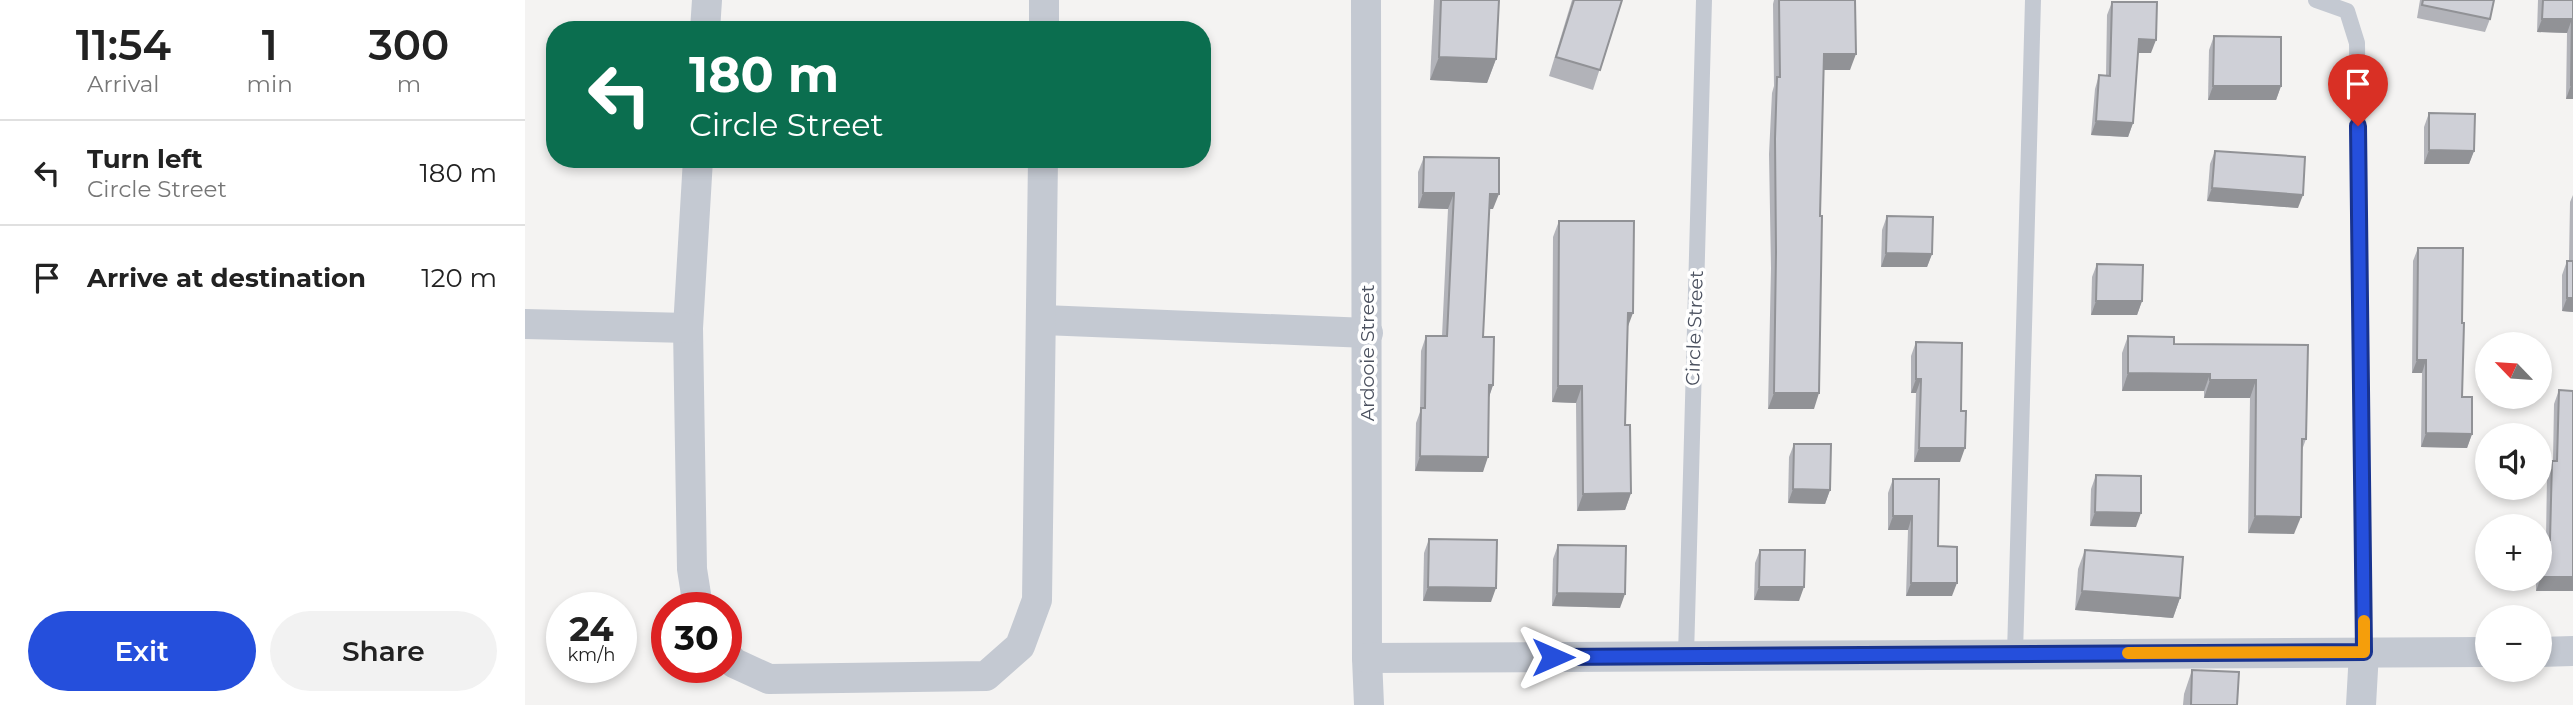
<!DOCTYPE html>
<meta charset="utf-8">
<style>
body{margin:0;font-family:Montserrat,sans-serif;background:#f2f2f2;color:#222;height:100vh;display:flex;flex-direction:column;font-size:26px;white-space:nowrap}
*{box-sizing:border-box;margin:0}
p{font-size:23px;color:#767676}
.icon{flex:none;width:38px;height:38px;fill:none;stroke:currentColor;stroke-width:2;stroke-linecap:round;stroke-linejoin:round}
.map{position:relative;flex:1;overflow:hidden}
.details{display:flex;flex-direction:column;background:#fff;width:525px}
.details>*{flex:none}
.banner{position:absolute;left:21px;top:21px;width:665px;height:147px;border-radius:28px;box-shadow:0 4px 10px #0003;background:#0b6e4f;color:#fff;overflow:hidden}
.needle{width:46px;rotate:295deg}
.tools{position:absolute;left:1950px;top:332px;display:grid;gap:14px}
.tools a{display:grid;place-items:center;width:77px;height:77px;border-radius:50%;background:#fff;box-shadow:0 4px 10px #0003;font-size:35px}
.speed{position:absolute;left:21px;top:592px;display:flex;gap:14px;font-size:35px;font-weight:700;text-align:center}
.speed>*{display:grid;place-content:center;width:91px;height:91px;border-radius:50%;background:#fff;box-shadow:0 4px 10px #0003;line-height:1}
.speed small{font-size:18px;font-weight:400}
.speed .limit{border:10px solid #d22;background:#fff;color:#111}
.pin{position:absolute;display:grid;place-items:center;width:60px;height:60px;color:#fff;margin:-72px -30px;border-radius:50% 50% 50% 0;rotate:-45deg;box-shadow:0 0 7px #0007}
.pin .icon{rotate:45deg}
.me{position:absolute;width:77px;margin:-38px;rotate:90deg;stroke-linejoin:round;filter:drop-shadow(0 0 5px #0008)}
.turn{display:flex;align-items:center;gap:24px;height:147px;padding:0 28px;font-size:32px}
.turn .icon{width:91px;height:91px;stroke-width:2.5}
.turn b{display:block;font-size:49px;line-height:60px}
.eta{display:flex;justify-content:space-evenly;align-items:center;height:119px;text-align:center}
.eta b{font-size:42px;font-weight:600;line-height:49px}
.primary-button{display:flex;gap:14px;margin-top:auto;padding:14px 28px}
.primary-button a{flex:1;height:80px;border-radius:42px;background:#254fdc;color:#fff;font-size:28px;font-weight:600;line-height:80px;text-align:center}
.primary-button a+a{background:#f2f2f2;color:#222}
ul{padding:0;list-style:none}
li{display:flex;align-items:center;gap:21px;height:105px;padding:0 28px;border-top:2px solid #e0e0e0}
li div{flex:1}
li b{display:block;font-size:26px}
li em{font-style:normal}
main{display:flex;flex:1;min-height:0}
.map>svg:first-child{display:block}
.lines{fill:none;stroke-linecap:round;stroke-linejoin:round}
.service{stroke:#c4c9d2;stroke-width:16}
.minor{stroke:#c4c9d2;stroke-width:30}
.wall{fill:#b2b3b9}
.shaded-wall{fill:#919296}
.building{fill:#cfd0d7;stroke:#919296;stroke-width:2}
.route-casing{stroke:#18338f;stroke-width:18}
.route{stroke:#254fdc;stroke-width:12}
.slow{stroke:#f59e0b;stroke-width:12}
.labels{text-anchor:middle;stroke-width:7;stroke-linejoin:round;paint-order:stroke}
.street-label{font-size:19px;fill:#4b515f;stroke:#fff}
</style>
<main>
<section class="details">
<div class="eta">
<div><b>11:54</b><p>Arrival</p></div>
<div><b>1</b><p>min</p></div>
<div><b>300</b><p>m</p></div>
</div>
<ul>
<li><svg class="icon" aria-label="left" viewBox="0 0 24 24"><path d="M17 20v-9H6M10 6l-5 5 5 5"/></svg><div><b>Turn left</b><p>Circle Street</p></div><em>180 m</em></li>
<li><svg class="icon" aria-label="arrive" viewBox="0 0 24 24"><path d="M6 21V4h12l-3 4 3 4H6"/></svg><div><b>Arrive at destination</b></div><em>120 m</em></li>
</ul>
<div class="primary-button"><a>Exit</a><a>Share</a></div>
</section>
<div class="map">
<svg width="2048" height="705" viewBox="0 0 2048 705">
<rect width="100%" height="100%" fill="#f4f3f2"/>
<g class="lines">
<g class="service">
<polyline points="1791,0 1822,11 1832,43 1839,652"/>
<polyline points="1490,654 1508,0"/>
<polyline points="1161,656 1179,0"/>
</g>
<g class="minor">
<polyline points="841,0 842,658 844,705"/>
<polyline points="180,30 182,0"/>
<polyline points="519,30 519,0"/>
<polyline points="173,159 163,328 167,569 173,607"/>
<polyline points="518,320 843,333"/>
<polyline points="0,324 163,328"/>
<polyline points="2014,652 2048,651"/>
<polyline points="201,654 209,663 244,679 461,676 495,646 512,600 518,159"/>
<polyline points="842,658 1962,652"/>
<polyline points="1836,705 1839,652"/>
</g>
</g>
<g class="wall">
<polygon points="909,0 974,0 971,59 962,83 905,80"/>
<polygon points="1047,0 1097,0 1068,90 1024,76"/>
<polygon points="1249,0 1330,0 1325,70 1298,70 1289,409 1243,409 1246,268 1244,154 1247,93 1249,86 1248,4"/>
<polygon points="1895,0 1969,0 1965,19 1960,32 1892,18"/>
<polygon points="2013,0 2048,0 2048,99 2041,99 2042,33 2012,32"/>
<polygon points="1587,2 1626,53 1613,53 1608,123 1603,137 1566,135 1570,89 1574,75 1581,76 1582,15"/>
<polygon points="1689,36 1756,86 1751,100 1683,100 1684,50"/>
<polygon points="1904,113 1949,151 1944,164 1899,164 1899,127"/>
<polygon points="1690,151 1773,208 1682,201 1685,164"/>
<polygon points="899,157 968,209 964,209 958,337 968,385 964,397 958,472 890,471 891,423 895,412 896,351 901,336 917,336 923,209 893,208 893,172"/>
<polygon points="2048,184 2048,312 2037,311 2037,275 2042,261 2044,261 2045,202 2048,195"/>
<polygon points="1362,216 1407,254 1402,267 1356,267 1357,230"/>
<polygon points="1034,221 1102,328 1100,425 1106,493 1100,510 1052,511 1051,403 1027,402 1028,237"/>
<polygon points="1893,248 1937,323 1937,397 1947,434 1942,448 1896,447 1897,373 1887,373 1888,261"/>
<polygon points="1572,264 1617,301 1612,315 1566,315 1567,277"/>
<polygon points="1603,336 1649,344 1783,345 1781,439 1777,450 1769,534 1723,533 1725,398 1679,398 1679,391 1597,391 1597,353"/>
<polygon points="1391,342 1435,462 1389,462 1391,393 1386,393 1386,356"/>
<polygon points="2034,390 2048,391 2048,591 2011,591 2011,579 2014,579 2014,546 2016,540 2021,540 2022,475 2028,461 2029,404"/>
<polygon points="1269,444 1305,490 1300,504 1263,503 1264,457"/>
<polygon points="1571,475 1611,527 1565,526 1566,489"/>
<polygon points="1368,479 1413,546 1427,596 1381,596 1383,530 1363,530 1363,493"/>
<polygon points="904,539 966,602 898,601 899,553"/>
<polygon points="1033,545 1095,608 1027,606 1028,559"/>
<polygon points="1235,550 1274,601 1229,600 1230,563"/>
<polygon points="1560,550 1655,598 1648,618 1550,610 1553,569"/>
<polygon points="1667,670 1712,705 1658,705 1659,694"/>
</g>
<g class="shaded-wall">
<polygon points="2017,19 2047,19 2042,33 2012,32"/>
<polygon points="1614,39 1631,40 1626,53 1609,53"/>
<polygon points="1299,54 1331,54 1325,70 1293,70"/>
<polygon points="914,57 971,59 962,83 905,80"/>
<polygon points="2046,85 2048,85 2048,99 2041,99"/>
<polygon points="1688,86 1756,86 1751,100 1683,100"/>
<polygon points="1571,121 1608,123 1603,137 1566,135"/>
<polygon points="1904,150 1949,151 1944,164 1899,164"/>
<polygon points="1687,188 1778,195 1773,208 1682,201"/>
<polygon points="898,193 929,193 923,209 893,208"/>
<polygon points="965,194 974,194 968,209 959,209"/>
<polygon points="1361,253 1407,254 1402,267 1356,267"/>
<polygon points="2042,298 2048,298 2048,312 2037,311"/>
<polygon points="1571,301 1617,301 1612,315 1566,315"/>
<polygon points="1103,313 1108,313 1102,329"/>
<polygon points="1892,360 1901,360 1897,373 1887,373"/>
<polygon points="1603,373 1685,374 1679,391 1597,391"/>
<polygon points="1391,379 1396,379 1391,393 1386,393"/>
<polygon points="1685,380 1731,380 1725,398 1679,398"/>
<polygon points="964,385 968,385 963,400"/>
<polygon points="1033,386 1057,386 1051,403 1027,402"/>
<polygon points="1249,393 1294,393 1289,409 1243,409"/>
<polygon points="1901,433 1947,434 1942,448 1896,447"/>
<polygon points="1394,448 1440,448 1435,462 1389,462"/>
<polygon points="895,456 963,457 958,472 890,471"/>
<polygon points="1268,489 1305,490 1300,504 1263,503"/>
<polygon points="1106,493 1100,510 1052,511 1058,494"/>
<polygon points="1570,512 1616,513 1611,527 1565,526"/>
<polygon points="1368,516 1387,516 1383,530 1363,530"/>
<polygon points="1730,516 1776,517 1769,534 1723,533"/>
<polygon points="2016,577 2048,577 2048,591 2011,591"/>
<polygon points="1386,583 1432,583 1427,596 1381,596"/>
<polygon points="903,587 971,588 966,602 898,601"/>
<polygon points="1234,587 1279,587 1274,601 1229,600"/>
<polygon points="1557,591 1655,598 1648,618 1550,610"/>
<polygon points="1032,593 1100,594 1095,608 1027,606"/>
</g>
<g class="building">
<polygon points="916,0 974,0 971,59 914,57"/>
<polygon points="1049,0 1097,0 1075,70 1031,57"/>
<polygon points="1254,0 1330,0 1331,54 1299,54 1295,216 1297,216 1294,393 1249,393 1251,252 1250,139 1252,77 1255,77"/>
<polygon points="1898,0 1969,0 1965,19 1897,5"/>
<polygon points="2018,0 2048,0 2048,85 2046,85 2047,19 2017,19"/>
<polygon points="1587,2 1632,2 1631,40 1614,39 1608,123 1571,121 1574,75 1585,76"/>
<polygon points="1689,36 1756,37 1756,86 1688,86"/>
<polygon points="1904,113 1950,114 1949,151 1904,150"/>
<polygon points="1690,151 1780,157 1778,195 1687,188"/>
<polygon points="899,157 974,158 974,194 965,194 958,337 969,337 968,385 964,385 963,457 895,456 896,408 900,408 901,336 922,336 929,193 898,193"/>
<polygon points="1362,216 1408,217 1407,254 1361,253"/>
<polygon points="1034,221 1109,221 1108,313 1103,313 1100,425 1105,425 1106,493 1058,494 1057,386 1033,386"/>
<polygon points="1893,248 1938,248 1937,323 1939,323 1937,397 1947,397 1947,434 1901,433 1901,360 1892,360"/>
<rect x="2042" y="261" width="6" height="37"/>
<polygon points="1572,264 1618,265 1617,301 1571,301"/>
<polygon points="1603,336 1649,337 1649,344 1783,345 1781,439 1777,439 1776,517 1730,516 1731,380 1685,380 1685,374 1603,373"/>
<polygon points="1391,342 1437,343 1436,411 1441,411 1440,448 1394,448 1396,379 1391,379"/>
<polygon points="2034,390 2048,391 2048,577 2016,577 2016,540 2025,540 2027,461 2032,461"/>
<polygon points="1269,444 1306,444 1305,490 1268,489"/>
<polygon points="1571,475 1616,476 1616,513 1570,512"/>
<polygon points="1368,479 1414,479 1413,546 1432,547 1432,583 1386,583 1387,516 1368,516"/>
<polygon points="904,539 972,540 971,588 903,587"/>
<polygon points="1033,545 1101,546 1100,594 1032,593"/>
<polygon points="1235,550 1280,550 1279,587 1234,587"/>
<polygon points="1560,550 1658,557 1655,598 1557,591"/>
<polygon points="1667,670 1714,672 1712,705 1666,705"/>
</g>
<g class="lines">
<g class="route-casing">
<polyline id="route" points="1028,657 1839,652 1833,126"/>
</g>
<use href="#route" class="route"/>
<polyline class="slow" points="1603,653 1839,652 1839,621"/>
</g>
<g class="labels">
<g class="street-label">
<text transform="translate(1169 328) rotate(-88)" y="7">Circle Street</text>
<text transform="translate(842 353) rotate(-90)" y="7">Ardooie Street</text>
</g>
</g>
</svg>
<div class="tools">
<a><svg class="needle" viewBox="-14 -14 28 28"><path d="M0-13l5 13h-10z" fill="#e53935"/><path d="M0 13l5-13h-10z" fill="#767676"/></svg></a>
<a><svg class="icon" aria-label="sound" viewBox="0 0 24 24"><path d="M4 9h4l5-4v14l-5-4H4zM17 9q2 3 0 6"/></svg></a>
<a>+</a>
<a>−</a>
</div>
<div class="speed"><div>24<small>km/h</small></div><div class="limit">30</div></div>
<div class="pin" style="left:1833px;top:126px;background:#d93025"><svg class="icon" aria-label="arrive" viewBox="0 0 24 24"><path d="M6 21V4h12l-3 4 3 4H6"/></svg></div>
<svg class="me" style="left:1028px;top:657px" viewBox="-20 -20 40 40"><path d="M0-17L14 15 0 8-14 15z" fill="#254fdc" stroke="#fff" stroke-width="4"/></svg>
<div class="banner">
<div class="turn"><svg class="icon" aria-label="left" viewBox="0 0 24 24"><path d="M17 20v-9H6M10 6l-5 5 5 5"/></svg><div><b>180 m</b>Circle Street</div></div>
</div>
</div>
</main>
